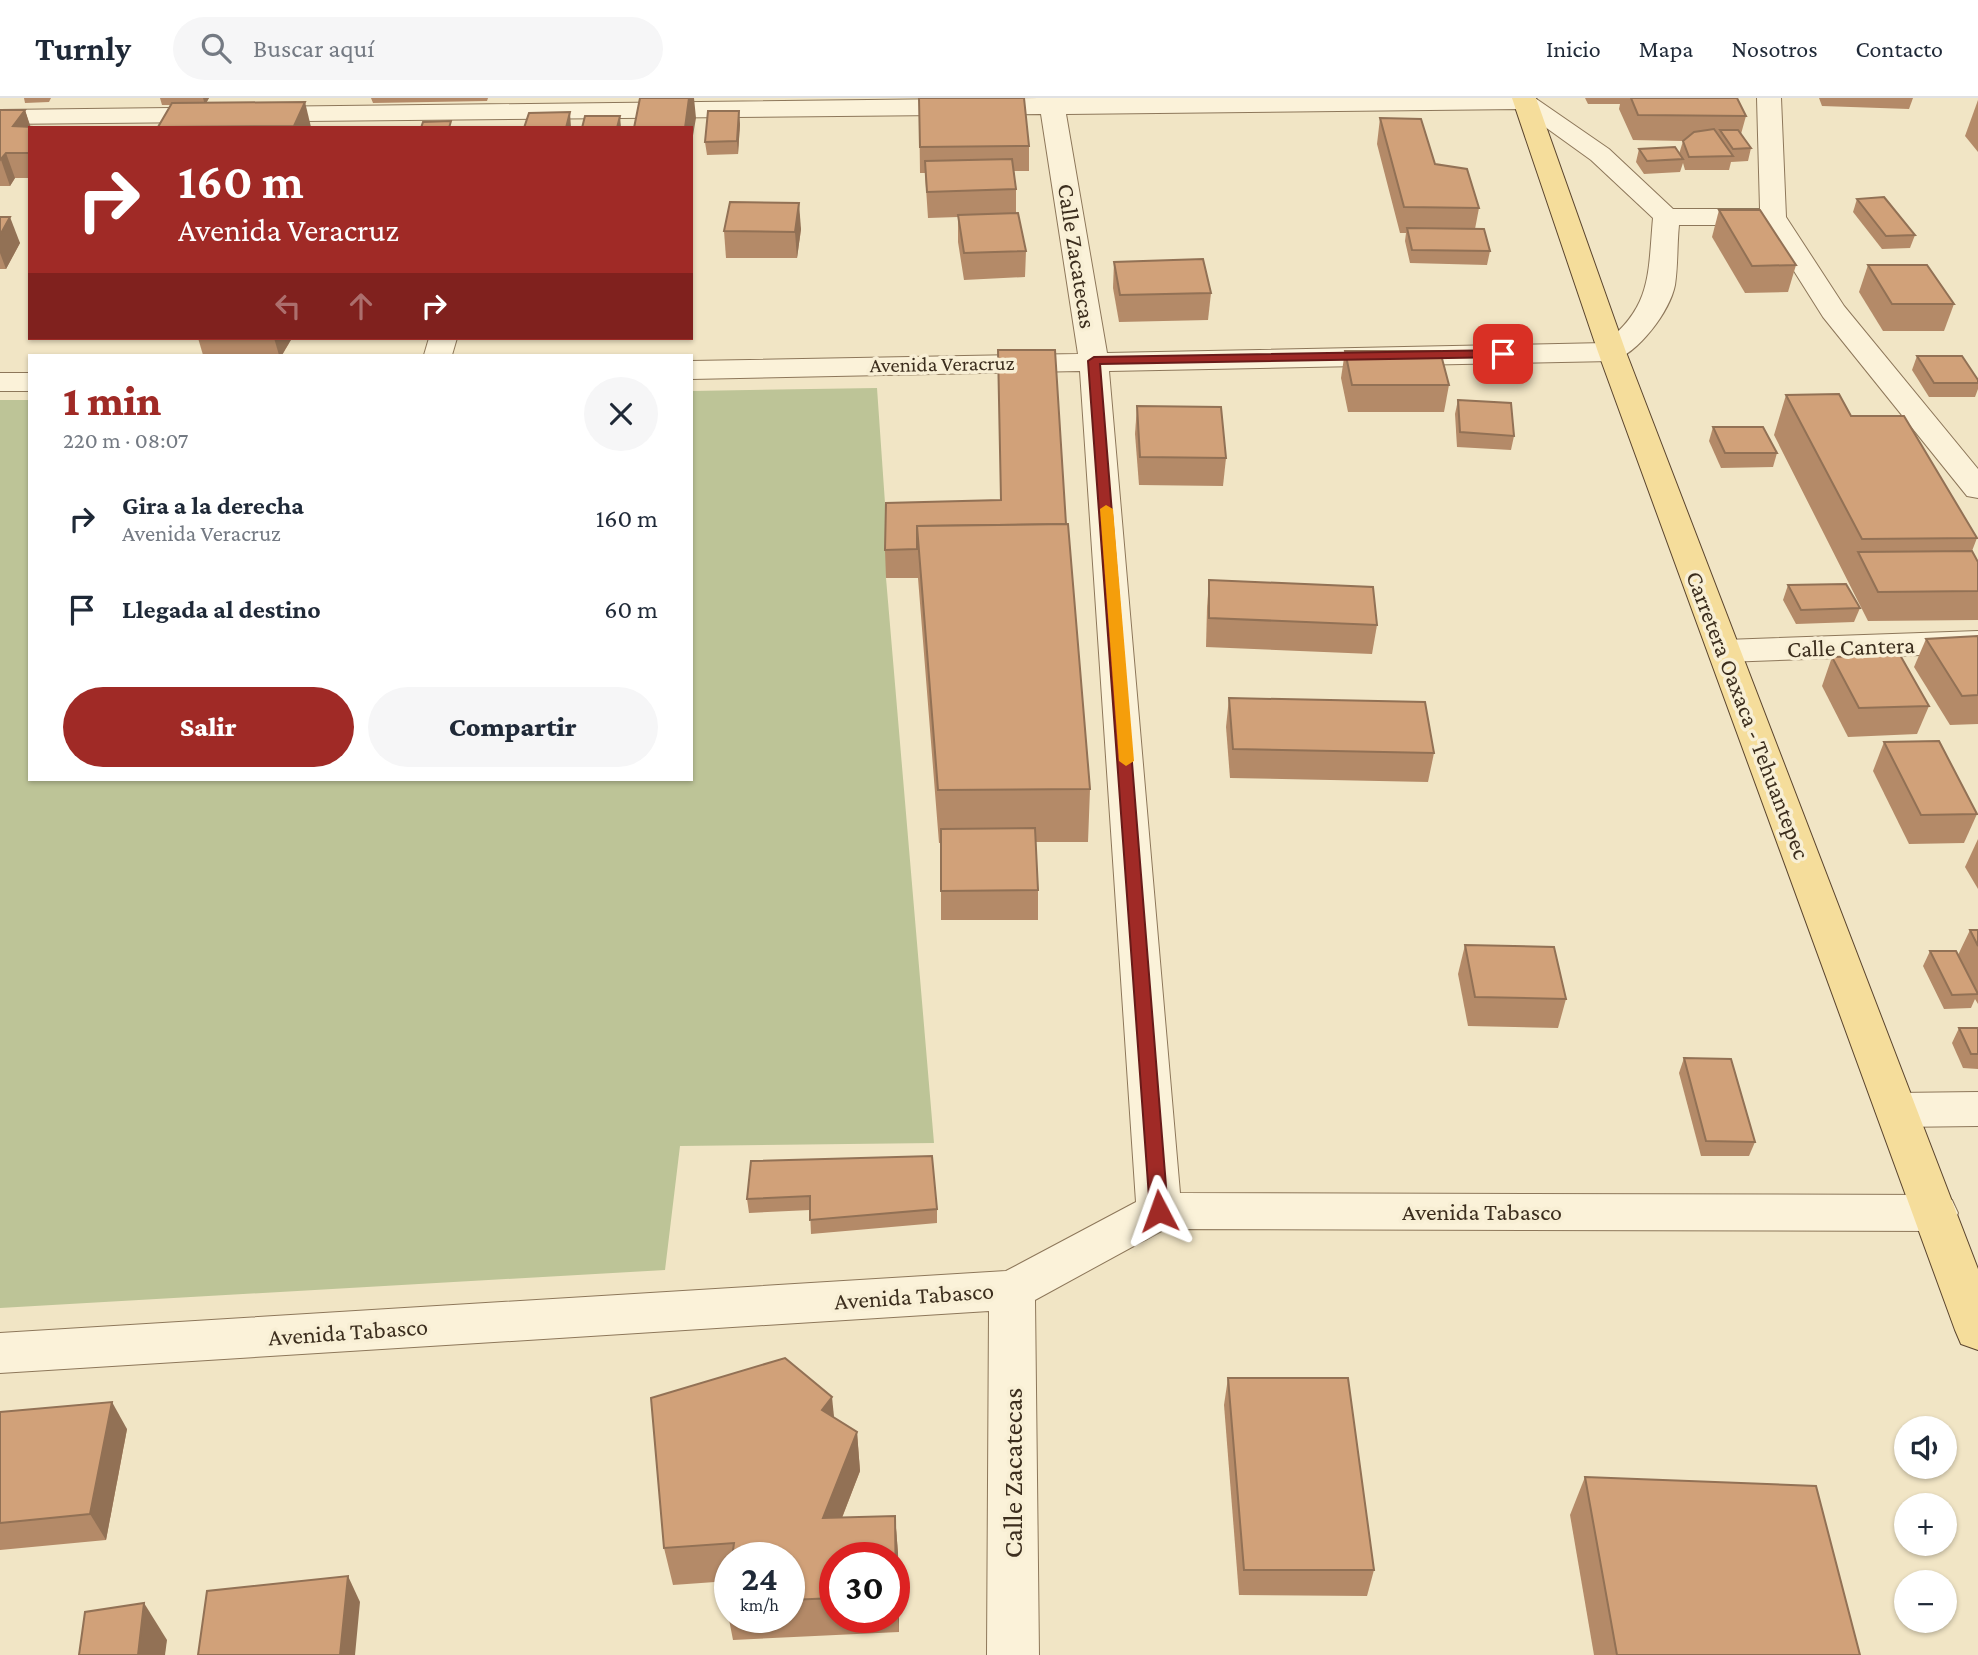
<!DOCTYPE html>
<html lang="es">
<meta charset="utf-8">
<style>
body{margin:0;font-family:"Crimson Pro",serif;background:#f6f6f7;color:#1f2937;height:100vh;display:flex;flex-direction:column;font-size:26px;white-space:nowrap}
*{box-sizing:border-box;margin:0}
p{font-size:23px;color:#747a83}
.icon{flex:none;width:38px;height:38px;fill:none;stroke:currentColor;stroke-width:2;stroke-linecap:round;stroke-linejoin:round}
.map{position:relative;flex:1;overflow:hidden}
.side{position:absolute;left:28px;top:256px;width:665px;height:427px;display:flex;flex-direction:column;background:#fff;border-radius:0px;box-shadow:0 2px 5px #0004}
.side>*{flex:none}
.guide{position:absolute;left:28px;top:28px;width:665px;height:214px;border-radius:0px;box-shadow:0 2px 5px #0004;background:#a02a26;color:#fff;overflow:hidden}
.controls{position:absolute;left:1894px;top:1318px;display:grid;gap:14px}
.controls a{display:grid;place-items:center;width:63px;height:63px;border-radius:50%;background:#fff;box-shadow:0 2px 5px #0004;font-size:35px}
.speed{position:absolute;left:714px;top:1444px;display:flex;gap:14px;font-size:35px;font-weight:700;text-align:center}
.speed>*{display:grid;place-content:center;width:91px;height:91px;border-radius:50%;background:#fff;box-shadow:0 2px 5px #0004;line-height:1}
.speed small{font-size:18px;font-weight:400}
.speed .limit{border:10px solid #d22;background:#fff;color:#111}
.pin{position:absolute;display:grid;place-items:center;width:60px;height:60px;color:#fff;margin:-30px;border-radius:14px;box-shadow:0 4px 10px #0006}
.me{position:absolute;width:77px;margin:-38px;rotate:356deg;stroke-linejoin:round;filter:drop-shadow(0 0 5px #0008)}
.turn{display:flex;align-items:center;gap:24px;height:147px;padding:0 35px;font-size:32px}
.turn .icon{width:91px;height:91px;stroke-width:2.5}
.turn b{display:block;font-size:49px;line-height:60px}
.lanes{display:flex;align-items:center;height:66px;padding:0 35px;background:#0003;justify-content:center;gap:35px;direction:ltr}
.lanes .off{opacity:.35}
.round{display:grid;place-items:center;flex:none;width:74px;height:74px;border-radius:37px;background:#f6f6f7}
.summary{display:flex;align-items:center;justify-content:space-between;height:119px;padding:0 35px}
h1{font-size:42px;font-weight:800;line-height:52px;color:#a02a26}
.action{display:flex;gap:14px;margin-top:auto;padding:14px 35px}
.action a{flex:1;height:80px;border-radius:42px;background:#a02a26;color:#fff;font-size:28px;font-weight:800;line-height:80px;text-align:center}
.action a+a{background:#f6f6f7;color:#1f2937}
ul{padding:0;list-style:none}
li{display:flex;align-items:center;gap:21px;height:91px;padding:0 35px}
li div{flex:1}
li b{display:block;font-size:26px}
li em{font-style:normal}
header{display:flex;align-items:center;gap:42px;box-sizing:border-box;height:98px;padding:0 35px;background:#fff;border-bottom:2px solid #e0e1e3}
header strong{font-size:33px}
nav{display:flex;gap:38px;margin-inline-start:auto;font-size:24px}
.search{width:490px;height:63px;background:#f6f6f7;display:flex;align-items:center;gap:18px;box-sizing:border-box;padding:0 24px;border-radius:38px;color:#747a83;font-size:26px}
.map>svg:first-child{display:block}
.cemetery{fill:#bdc497}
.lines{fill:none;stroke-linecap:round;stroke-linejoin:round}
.minor-casing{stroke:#8d775a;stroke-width:2}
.major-casing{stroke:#5b452e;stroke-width:2}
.minor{fill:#fbf2d9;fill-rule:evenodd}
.major{fill:#f5dd9b;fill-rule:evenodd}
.wall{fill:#b48a68;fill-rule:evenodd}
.shaded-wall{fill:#927155}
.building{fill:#d1a179;stroke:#927155;stroke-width:2}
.route{fill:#a02a26;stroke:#681b19;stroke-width:2}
.slow{fill:#f59e0b}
.labels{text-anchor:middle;stroke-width:7;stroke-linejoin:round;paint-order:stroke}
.far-street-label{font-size:21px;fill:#3c2e1e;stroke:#f8efd5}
.street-label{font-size:24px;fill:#3c2e1e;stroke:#f8efd5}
.near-street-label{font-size:28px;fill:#3c2e1e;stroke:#f8efd5}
</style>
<header>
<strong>Turnly</strong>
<div class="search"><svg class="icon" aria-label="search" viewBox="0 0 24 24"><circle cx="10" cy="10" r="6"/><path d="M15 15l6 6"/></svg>Buscar aquí</div>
<nav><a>Inicio</a><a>Mapa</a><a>Nosotros</a><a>Contacto</a></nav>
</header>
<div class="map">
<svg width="1978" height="1557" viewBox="0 0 1978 1557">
<rect width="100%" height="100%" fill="#f1e5c5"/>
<polygon class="cemetery" points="877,290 887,434 886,480 934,1045 680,1048 665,1172 0,1210 0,302 30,302 30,681 691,681 691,293"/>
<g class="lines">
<g class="minor-casing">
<g id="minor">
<path d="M1039,0H1535L1609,51L1673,111H1760L1757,0H1781L1786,119L1844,208L1978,371V400L1967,398L1823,219L1765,127H1679C1677,146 1678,167 1675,187C1670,213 1638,256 1612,263L1109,273L1180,1095L1936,1097L1952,1102L1958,1115L1952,1128L1936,1133L1165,1131L1035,1202L1039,1557H987L989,1213L0,1275V1235L1006,1173L1136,1104L1080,273L691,281V263L1078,256L1041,16L0,26V12ZM1520,11L1591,62L1653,120C1648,176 1652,208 1605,245L1107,255L1066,16Z"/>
<polygon points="429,240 457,240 452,257 424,257"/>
<rect x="0" y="275" width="30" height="18"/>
<polygon points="1978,533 1978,555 1725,564 1713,561 1708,553 1713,545 1725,542"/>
<polygon points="1978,994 1978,1028 1896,1029 1881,1024 1875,1012 1881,1000 1896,995"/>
</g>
</g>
<g class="major-casing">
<polygon id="major" points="1512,0 1536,0 1626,254 1978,1171 1978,1252 1961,1246 1955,1232 1598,254"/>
</g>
<use href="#minor" class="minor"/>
<use href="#major" class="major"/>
</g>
<g class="wall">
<polygon points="24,0 51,0 49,4 25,5"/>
<polygon points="160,0 209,0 206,5 311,29 158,30 171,7 162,7"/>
<polygon points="371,0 488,0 487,3 373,5"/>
<polygon points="919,0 1029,48 1029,73 1014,73 1016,91 1016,115 1026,153 1025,179 964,182 958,144 958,119 928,120 925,75 920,75"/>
<polygon points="1585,0 1737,0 1746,18 1741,36 1751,50 1748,63 1731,64 1729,72 1685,72 1683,65 1680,74 1644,76 1636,64 1639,51 1679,56 1683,43 1633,42 1619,11 1620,6 1588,6"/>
<polygon points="1819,0 1913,0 1909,11 1822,8"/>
<polygon points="1978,2 1978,54 1965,38"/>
<polygon points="0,12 25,12 30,29 30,80 15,80 10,88 0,88"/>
<polygon points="1380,20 1435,66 1479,110 1475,131 1490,153 1487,167 1410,165 1405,143 1406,135 1400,135 1377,46"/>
<polygon points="740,26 738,56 707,57 705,44"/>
<polygon points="1857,101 1915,137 1910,150 1882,151 1853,114"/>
<polygon points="1719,112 1796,167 1788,194 1745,195 1712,139"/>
<polygon points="0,119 20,145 6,171 0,171"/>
<polygon points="801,131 797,160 726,160 724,133"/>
<polygon points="1114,164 1211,195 1208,222 1119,224 1113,190"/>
<polygon points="1868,167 1954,206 1944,233 1883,233 1859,194"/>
<polygon points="198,240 292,240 282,257 203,257"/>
<polygon points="998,252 1066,426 1090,691 1088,744 1036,744 1038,792 1038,822 941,822 941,745 939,745 918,480 886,480 885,452 1001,402"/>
<polygon points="1345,253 1449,287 1444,314 1348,314 1341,280"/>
<polygon points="1917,258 1978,282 1978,291 1975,299 1929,299 1912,272"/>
<polygon points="1786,297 1851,318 1977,440 1972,453 1978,464 1978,522 1868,523 1774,337"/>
<polygon points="1458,302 1514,338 1511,352 1457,349 1455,316"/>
<polygon points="1137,308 1226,360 1223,388 1139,387 1135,336"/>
<polygon points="1713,329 1777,355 1773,369 1721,370 1709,343"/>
<polygon points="1209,482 1377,527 1372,556 1206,549 1207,510"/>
<polygon points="1788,487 1860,510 1854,524 1796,526 1783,502"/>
<polygon points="1978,538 1978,626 1950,627 1914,569 1926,541"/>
<polygon points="1832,559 1929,608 1917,636 1848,639 1822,588"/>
<polygon points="1229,600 1434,655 1428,684 1230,680 1226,629"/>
<polygon points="1884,644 1977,716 1964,745 1909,746 1873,673"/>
<polygon points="1978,741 1978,791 1965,769"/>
<polygon points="1970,832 1978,832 1978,906 1975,901 1971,910 1944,911 1923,868 1930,853 1958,857"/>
<polygon points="1465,847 1566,901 1558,930 1468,928 1458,876"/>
<polygon points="1959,930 1978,930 1978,971 1963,970 1952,945"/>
<polygon points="1684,960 1755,1044 1749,1058 1701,1058 1679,975"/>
<polygon points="751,1063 937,1111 937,1125 811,1136 810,1112 749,1115 747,1101"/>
<polygon points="1228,1280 1374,1472 1367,1498 1239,1497 1224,1307"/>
<polygon points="0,1314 127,1331 106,1442 0,1452"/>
<path d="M834,1320L857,1334L860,1373L842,1420L895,1418L898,1455L899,1534L733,1542L726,1506L729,1483L673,1487L664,1450ZM730,1460H789V1519H730ZM835,1460H894V1519H835Z"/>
<polygon points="1585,1379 1860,1557 1594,1557 1570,1417"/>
</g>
<g class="shaded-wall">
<polygon points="203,0 209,0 205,7"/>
<polygon points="689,0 694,0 696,20 691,49 691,30 685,30"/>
<polygon points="305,4 311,29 294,30 294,28"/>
<polygon points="25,12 31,30 13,28"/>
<polygon points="739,13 740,26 738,56 737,43"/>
<polygon points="570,14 571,30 566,30"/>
<polygon points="620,18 621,30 617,30"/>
<polygon points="6,55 15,80 10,88 1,62"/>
<polygon points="799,105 801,131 797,160 795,134"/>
<polygon points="10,119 20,145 6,171 0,155 0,137"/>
<polygon points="274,240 292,240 282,257 279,257"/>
<polygon points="832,1299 836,1338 822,1312"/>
<polygon points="112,1304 127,1331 106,1442 90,1416"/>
<polygon points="857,1334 860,1373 827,1458 823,1420"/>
<polygon points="895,1418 898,1455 899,1534 896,1497"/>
<polygon points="348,1478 360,1504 355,1557 340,1557"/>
<polygon points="144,1505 167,1542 165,1557 138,1557"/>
</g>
<g class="building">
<polygon points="640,0 689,0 685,30 634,30"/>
<polygon points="919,0 1024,0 1029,48 920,49"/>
<polygon points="1631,0 1737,0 1746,18 1638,17"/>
<polygon points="305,4 294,28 158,29 172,5"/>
<polygon points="0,12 25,12 13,28 55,30 30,30 30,55 6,55 0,62"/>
<polygon points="708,13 739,13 737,43 705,44"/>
<polygon points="570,14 566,30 524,30 529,15"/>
<polygon points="585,18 620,18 617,30 582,30"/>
<polygon points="1380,20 1421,21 1435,66 1467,71 1479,110 1404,109"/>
<polygon points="451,23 449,30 421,30 423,24"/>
<polygon points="1714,31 1733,58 1689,59 1683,43 1694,34"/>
<polygon points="1720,32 1738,32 1751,50 1733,51"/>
<polygon points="1675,49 1683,61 1647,63 1639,51"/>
<polygon points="1012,61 1016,91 927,94 925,63"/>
<polygon points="1884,99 1915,137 1886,138 1857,101"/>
<polygon points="730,104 799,105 795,134 724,133"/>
<polygon points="1719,112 1760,112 1796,167 1752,168"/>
<polygon points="1018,115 1026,153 964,155 958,117"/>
<polygon points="0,119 10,119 0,137"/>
<polygon points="1407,130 1484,131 1490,153 1412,152"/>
<polygon points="1203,161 1211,195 1120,197 1114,164"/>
<polygon points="1868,167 1927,167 1954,206 1892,206"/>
<polygon points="998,252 1055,252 1066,426 917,428 917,451 885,452 886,405 1001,402"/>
<polygon points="1345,253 1440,253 1449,287 1352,287"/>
<polygon points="1917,258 1962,258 1978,282 1978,285 1934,285"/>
<polygon points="1839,296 1851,318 1904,318 1977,440 1862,441 1786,297"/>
<polygon points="1458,302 1511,305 1514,338 1460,334"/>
<polygon points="1137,308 1221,309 1226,360 1140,359"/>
<polygon points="1713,329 1763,329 1777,355 1725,355"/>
<polygon points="1068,426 1090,691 938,692 917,428"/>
<polygon points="1972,453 1978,464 1978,493 1878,494 1858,454"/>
<polygon points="1209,482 1373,489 1377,527 1209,520"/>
<polygon points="1846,486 1860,510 1801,512 1788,487"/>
<polygon points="1978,538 1978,597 1962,598 1926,541"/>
<polygon points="1900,557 1929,608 1859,610 1832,559"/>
<polygon points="1229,600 1425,604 1434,655 1233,651"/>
<polygon points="1939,643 1977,716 1921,717 1884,644"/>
<polygon points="1035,730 1038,792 941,793 941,731"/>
<polygon points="1970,832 1978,832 1978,848"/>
<polygon points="1465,847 1554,849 1566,901 1475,899"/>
<polygon points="1930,853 1956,853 1978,896 1952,897"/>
<polygon points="1959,930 1978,930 1978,956 1971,956"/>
<polygon points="1684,960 1731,961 1755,1044 1706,1043"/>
<polygon points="932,1058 937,1111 810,1122 810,1098 747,1101 751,1063"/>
<polygon points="785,1260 832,1299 822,1312 857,1334 823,1420 895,1418 896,1497 894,1497 894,1460 835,1460 835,1500 789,1502 789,1460 732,1460 734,1445 664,1450 651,1300"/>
<polygon points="1228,1280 1348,1280 1374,1472 1244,1472"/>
<polygon points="112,1304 90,1416 0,1425 0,1314"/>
<polygon points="1585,1379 1816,1388 1860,1557 1617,1557"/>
<polygon points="730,1477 730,1505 726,1506"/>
<polygon points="348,1478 340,1557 198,1557 207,1493"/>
<polygon points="144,1505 138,1557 79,1557 85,1514"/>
</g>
<polygon class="route" points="1503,252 1507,253 1507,259 1100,266 1168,1113 1166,1118 1159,1120 1152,1118 1150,1113 1088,263 1094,259"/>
<polygon class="slow" points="1106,407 1113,411 1134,663 1126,668 1119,663 1100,411"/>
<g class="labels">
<g class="far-street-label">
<text transform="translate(942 266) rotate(-1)" y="7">Avenida Veracruz</text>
</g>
<g class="street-label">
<text transform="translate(1077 158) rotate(81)" y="8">Calle Zacatecas</text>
<text transform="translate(1851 549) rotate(-2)" y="8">Calle Cantera</text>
<text transform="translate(1748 617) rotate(69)" y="8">Carretera Oaxaca - Tehuantepec</text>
<text x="1482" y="1122">Avenida Tabasco</text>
<text transform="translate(914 1198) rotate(-4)" y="8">Avenida Tabasco</text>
<text transform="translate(348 1234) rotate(-4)" y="8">Avenida Tabasco</text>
</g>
<g class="near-street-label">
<text transform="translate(1012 1375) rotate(-90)" y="10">Calle Zacatecas</text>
</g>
</g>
</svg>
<div class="controls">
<a><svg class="icon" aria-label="sound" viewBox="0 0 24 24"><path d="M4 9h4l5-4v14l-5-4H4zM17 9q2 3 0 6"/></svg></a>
<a>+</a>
<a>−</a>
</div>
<div class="speed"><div>24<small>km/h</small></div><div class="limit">30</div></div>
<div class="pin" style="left:1503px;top:256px;background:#d93025"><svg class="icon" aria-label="arrive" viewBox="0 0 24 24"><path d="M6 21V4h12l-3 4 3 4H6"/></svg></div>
<svg class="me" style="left:1159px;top:1113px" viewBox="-20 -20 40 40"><path d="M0-17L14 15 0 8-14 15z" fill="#a02a26" stroke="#fff" stroke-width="4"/></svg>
<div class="guide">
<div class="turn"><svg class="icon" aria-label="right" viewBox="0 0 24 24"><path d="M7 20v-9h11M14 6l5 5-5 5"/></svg><div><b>160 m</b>Avenida Veracruz</div></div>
<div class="lanes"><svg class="icon off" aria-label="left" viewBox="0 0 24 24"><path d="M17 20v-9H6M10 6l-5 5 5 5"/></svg><svg class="icon off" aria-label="ahead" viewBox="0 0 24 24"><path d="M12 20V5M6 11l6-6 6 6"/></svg><svg class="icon" aria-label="right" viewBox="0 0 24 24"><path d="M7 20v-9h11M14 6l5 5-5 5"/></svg></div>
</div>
<section class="side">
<div class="summary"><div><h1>1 min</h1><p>220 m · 08:07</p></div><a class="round"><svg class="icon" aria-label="close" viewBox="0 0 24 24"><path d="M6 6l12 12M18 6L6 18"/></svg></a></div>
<ul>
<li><svg class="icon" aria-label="right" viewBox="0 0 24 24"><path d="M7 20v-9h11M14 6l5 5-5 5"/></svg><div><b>Gira a la derecha</b><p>Avenida Veracruz</p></div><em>160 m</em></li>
<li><svg class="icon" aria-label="arrive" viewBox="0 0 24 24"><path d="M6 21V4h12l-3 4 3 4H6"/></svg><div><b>Llegada al destino</b></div><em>60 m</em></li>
</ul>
<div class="action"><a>Salir</a><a>Compartir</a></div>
</section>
</div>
